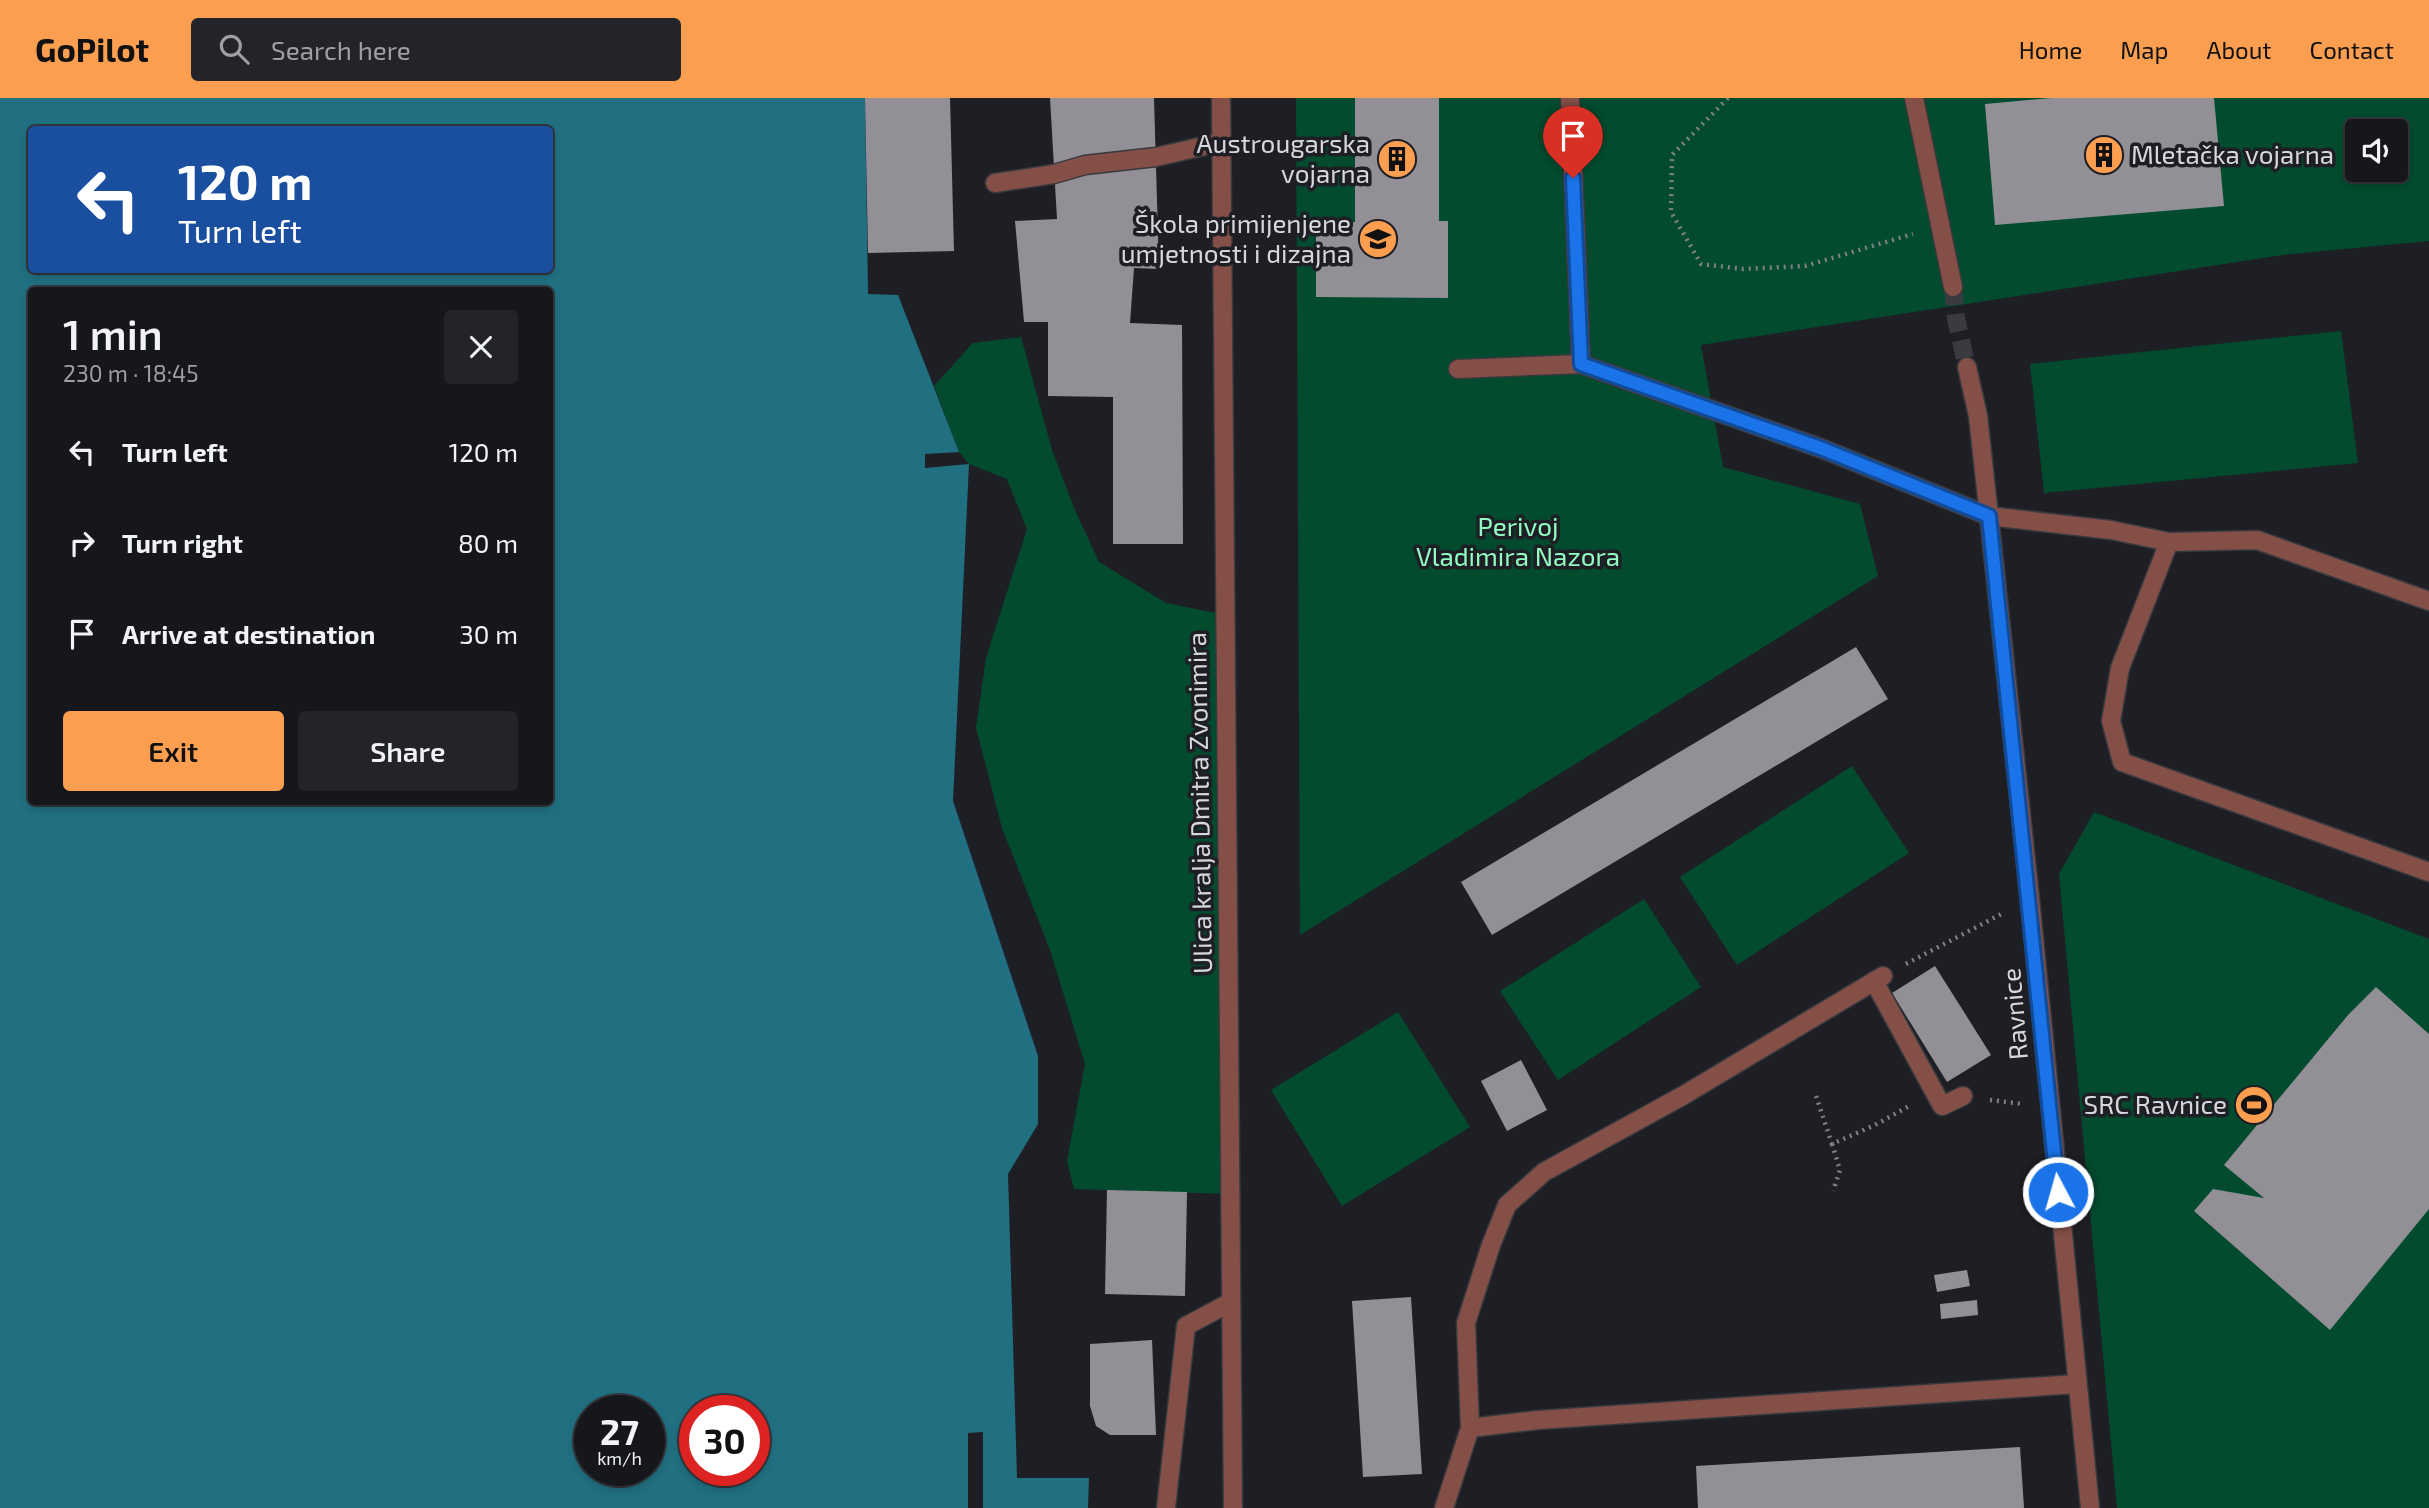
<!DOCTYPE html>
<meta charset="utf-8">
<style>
body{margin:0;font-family:"Exo 2",sans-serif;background:#232429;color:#f1f3f6;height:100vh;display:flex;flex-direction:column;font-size:26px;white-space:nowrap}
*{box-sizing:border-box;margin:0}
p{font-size:23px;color:#9e9fa3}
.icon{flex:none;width:38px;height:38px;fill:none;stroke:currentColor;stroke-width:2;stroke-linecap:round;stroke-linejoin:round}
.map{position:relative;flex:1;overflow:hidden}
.drawer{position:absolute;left:28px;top:189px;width:525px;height:518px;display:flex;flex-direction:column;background:#16171c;border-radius:7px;box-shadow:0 4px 10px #0003,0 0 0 2px #35363b}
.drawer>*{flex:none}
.guide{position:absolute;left:28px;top:28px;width:525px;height:147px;border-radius:7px;box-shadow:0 4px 10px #0003,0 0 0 2px #35363b;background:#1a4fa0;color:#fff;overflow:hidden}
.fabs{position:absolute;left:2345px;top:21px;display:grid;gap:14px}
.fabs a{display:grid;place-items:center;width:63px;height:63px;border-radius:7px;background:#16171c;box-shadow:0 4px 10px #0003,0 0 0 2px #35363b;font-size:35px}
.speed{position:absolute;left:574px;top:1297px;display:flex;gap:14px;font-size:35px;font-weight:700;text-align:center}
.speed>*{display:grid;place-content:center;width:91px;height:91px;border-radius:50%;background:#16171c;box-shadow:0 4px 10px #0003,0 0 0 2px #35363b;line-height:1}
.speed small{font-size:18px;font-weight:400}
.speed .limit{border:10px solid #d22;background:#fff;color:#111}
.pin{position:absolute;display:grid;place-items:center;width:60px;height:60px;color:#fff;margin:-72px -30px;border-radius:50% 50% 50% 0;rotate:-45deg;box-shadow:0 0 7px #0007}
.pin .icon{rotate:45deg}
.me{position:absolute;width:77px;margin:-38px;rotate:354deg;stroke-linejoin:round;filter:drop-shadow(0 0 5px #0008)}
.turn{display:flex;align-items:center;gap:24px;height:147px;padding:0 35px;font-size:32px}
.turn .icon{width:91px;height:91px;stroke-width:2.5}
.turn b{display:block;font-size:49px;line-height:60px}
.round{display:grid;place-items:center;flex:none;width:74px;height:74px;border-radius:7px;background:#232429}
.summary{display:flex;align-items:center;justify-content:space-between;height:119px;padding:0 35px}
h1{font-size:42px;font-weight:600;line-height:52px}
.action{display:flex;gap:14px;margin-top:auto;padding:14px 35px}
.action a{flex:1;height:80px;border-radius:7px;background:#fb9e50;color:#111;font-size:28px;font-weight:600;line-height:80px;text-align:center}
.action a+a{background:#232429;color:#f1f3f6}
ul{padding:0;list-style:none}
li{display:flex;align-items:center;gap:21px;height:91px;padding:0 35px}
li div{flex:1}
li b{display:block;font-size:26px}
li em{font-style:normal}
header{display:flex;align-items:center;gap:42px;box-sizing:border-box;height:98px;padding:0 35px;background:#fb9e50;color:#111}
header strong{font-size:33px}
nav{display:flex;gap:38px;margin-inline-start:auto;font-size:24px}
.search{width:490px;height:63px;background:#232429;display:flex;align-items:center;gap:18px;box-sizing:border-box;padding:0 24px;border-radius:7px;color:#9e9fa3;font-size:26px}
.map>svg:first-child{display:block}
.green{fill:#024b2e;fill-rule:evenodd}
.water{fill:#207082;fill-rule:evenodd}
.building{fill:#938f97}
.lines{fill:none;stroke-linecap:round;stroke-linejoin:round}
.street-tunnel{stroke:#3a3b41;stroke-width:18;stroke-dasharray:18 9;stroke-linecap:butt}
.lane-casing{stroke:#38393f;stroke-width:21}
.street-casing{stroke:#38393f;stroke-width:21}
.path{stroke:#808187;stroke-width:4.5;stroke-dasharray:2 5;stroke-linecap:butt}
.lane{stroke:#834f47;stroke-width:18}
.street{stroke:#834f47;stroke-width:18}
.route-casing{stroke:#114b97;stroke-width:18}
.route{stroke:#1a73e8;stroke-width:12}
.labels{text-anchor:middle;stroke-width:7;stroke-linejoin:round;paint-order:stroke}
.poi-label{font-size:26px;fill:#d7d8dd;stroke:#1e1f25;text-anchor:end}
.park-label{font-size:26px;fill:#91fdc2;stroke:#1e1f25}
.street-label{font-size:26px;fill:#d7d8dd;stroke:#1e1f25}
</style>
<header>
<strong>GoPilot</strong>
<div class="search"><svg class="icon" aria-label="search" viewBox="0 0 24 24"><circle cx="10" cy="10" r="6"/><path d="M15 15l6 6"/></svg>Search here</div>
<nav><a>Home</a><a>Map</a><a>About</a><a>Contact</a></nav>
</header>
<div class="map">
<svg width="2429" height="1410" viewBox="0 0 2429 1410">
<rect width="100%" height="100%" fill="#1e1f25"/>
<g class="green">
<path d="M1296,0H2429V143L2282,157L1701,247L1723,369L1860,406L1878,478L1300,837ZM2357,33H2396V72H2357Z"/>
<polygon points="2341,233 2358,365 2044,395 2030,266"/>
<polygon points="1021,239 1052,352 1074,410 1099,464 1166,505 1225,517 1230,1096 1074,1091 1067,1063 1085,966 1050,852 1002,730 976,630 986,560 1027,431 1007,381 969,366 959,354 934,288 973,245"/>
<polygon points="1852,668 1909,755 1737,867 1680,779"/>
<polygon points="2094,714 2429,841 2429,1410 2117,1410 2059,776"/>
<polygon points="1644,801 1701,889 1558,982 1500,893"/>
<polygon points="1398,914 1470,1029 1342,1108 1271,992"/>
</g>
<path class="water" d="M0,0H865L868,196L898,197L959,354L925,356V370L969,366L953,703L1038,958V1026L1008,1076L1017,1380H1089L1088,1410H983V1334L968,1335V1410H0ZM32,32H550V172H32ZM32,192H550V704H32ZM590,1312H649V1372H590ZM695,1312H754V1372H695Z"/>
<g class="building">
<polygon points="865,0 950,0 954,153 868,155"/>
<polygon points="1050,0 1154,0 1159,171 1134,170 1130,225 1182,227 1183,446 1113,446 1113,299 1048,298 1048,224 1024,224 1015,123 1057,121"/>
<polygon points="1355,0 1439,0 1439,123 1448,123 1448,200 1316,199 1316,124 1355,124"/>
<polygon points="2051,0 2214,0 2224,108 1995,127 1985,6"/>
<polygon points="1856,549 1888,601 1492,837 1461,784"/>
<polygon points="1935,868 1991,957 1947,984 1892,895"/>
<polygon points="2376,889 2429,936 2429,1111 2330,1232 2194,1113 2213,1091 2264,1100 2224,1067 2348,917"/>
<polygon points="1521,962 1547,1012 1507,1033 1481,983"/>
<polygon points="1107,1092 1187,1094 1185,1198 1105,1196"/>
<polygon points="1967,1172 1970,1188 1937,1194 1934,1177"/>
<polygon points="1411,1199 1422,1376 1363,1379 1352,1203"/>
<polygon points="1977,1202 1978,1217 1941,1221 1940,1206"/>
<polygon points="1152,1242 1156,1337 1110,1337 1096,1328 1090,1308 1090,1246"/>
<polygon points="2020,1349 2024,1410 1698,1410 1696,1368"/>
</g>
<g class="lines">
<polyline class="street-tunnel" points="1953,189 1956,221 1967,269"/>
<g class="lane-casing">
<g id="lane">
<polyline points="1570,0 1581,266"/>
<polyline points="995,85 1054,76 1085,67 1156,59 1221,44"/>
<polyline points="1458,271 1581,266 1823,351 1989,418 2111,432 2169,444 2257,442 2429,503"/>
<polyline points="2169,444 2120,570 2111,623 2122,664 2429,774"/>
<polyline points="1874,883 1942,1008 1963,998"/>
<polyline points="1470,1330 1538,1322 2077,1286"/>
<polyline points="1166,1410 1186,1228 1231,1204"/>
<polyline points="1444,1410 1470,1330 1466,1225 1491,1147 1507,1107 1544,1074 1684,997 1883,878"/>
</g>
</g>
<g class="street-casing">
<g id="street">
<polyline points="1221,0 1233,1410"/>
<polyline points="1914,0 1953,189"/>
<polyline points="1967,269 1978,318 1989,418 2030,801 2090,1410"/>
</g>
</g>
<g class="path">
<polyline points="1728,0 1672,57 1671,114 1701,166 1743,171 1805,168 1913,136"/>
<polyline points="1906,866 2003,815"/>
<polyline points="1816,998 1832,1046 1875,1027 1911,1007"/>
<polyline points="1990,1002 2023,1006"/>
<polyline points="1832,1046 1840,1072 1833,1093"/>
</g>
<use href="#lane" class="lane"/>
<use href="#street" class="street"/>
</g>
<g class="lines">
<g class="route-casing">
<polyline id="route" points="1573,80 1581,266 1823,351 1989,418 2058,1094"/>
</g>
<use href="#route" class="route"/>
</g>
<defs>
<g id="building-disc" transform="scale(2.0125)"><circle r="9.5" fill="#fb9e50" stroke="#1e1f25"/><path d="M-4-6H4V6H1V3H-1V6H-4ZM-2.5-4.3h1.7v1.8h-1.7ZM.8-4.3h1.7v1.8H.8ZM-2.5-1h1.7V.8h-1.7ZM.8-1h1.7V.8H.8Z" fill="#111"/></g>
<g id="school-disc" transform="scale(2.0125)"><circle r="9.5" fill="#fb9e50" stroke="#1e1f25"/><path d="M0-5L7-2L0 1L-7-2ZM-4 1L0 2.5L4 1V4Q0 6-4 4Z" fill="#111"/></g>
<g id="stadium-disc" transform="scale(2.0125)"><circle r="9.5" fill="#fb9e50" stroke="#1e1f25"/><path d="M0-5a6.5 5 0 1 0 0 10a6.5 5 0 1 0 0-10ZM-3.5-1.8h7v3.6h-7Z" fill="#111"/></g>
</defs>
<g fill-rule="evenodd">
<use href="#building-disc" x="2104" y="57"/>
<use href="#building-disc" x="1397" y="61"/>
<use href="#school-disc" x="1378" y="141"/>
<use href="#stadium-disc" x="2254" y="1007"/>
</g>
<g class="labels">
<g class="poi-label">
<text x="1370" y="55">Austrougarska<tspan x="1370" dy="30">vojarna</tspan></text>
<text x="2131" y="66" text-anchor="start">Mletačka vojarna</text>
<text x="1351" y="135">Škola primijenjene<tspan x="1351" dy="30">umjetnosti i dizajna</tspan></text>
<text x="2227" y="1016">SRC Ravnice</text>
</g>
<g class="park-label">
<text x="1518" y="438">Perivoj<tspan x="1518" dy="30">Vladimira Nazora</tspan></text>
</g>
<g class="street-label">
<text transform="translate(1200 705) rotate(-91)" y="9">Ulica kralja Dmitra Zvonimira</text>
<text transform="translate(2015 916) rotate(-95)" y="9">Ravnice</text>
</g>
</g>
</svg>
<div class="fabs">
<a><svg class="icon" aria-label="sound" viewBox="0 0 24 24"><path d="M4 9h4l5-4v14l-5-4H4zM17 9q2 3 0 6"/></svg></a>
</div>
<div class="speed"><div>27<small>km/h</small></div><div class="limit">30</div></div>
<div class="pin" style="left:1573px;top:80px;background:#d93025"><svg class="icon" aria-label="arrive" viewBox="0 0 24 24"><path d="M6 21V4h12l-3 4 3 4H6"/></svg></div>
<svg class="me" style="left:2058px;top:1094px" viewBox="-20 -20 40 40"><circle r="17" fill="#1a73e8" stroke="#fff" stroke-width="3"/><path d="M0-11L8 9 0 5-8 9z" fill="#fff"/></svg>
<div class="guide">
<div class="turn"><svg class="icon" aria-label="left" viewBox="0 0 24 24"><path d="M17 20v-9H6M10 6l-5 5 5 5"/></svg><div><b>120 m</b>Turn left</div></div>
</div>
<section class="drawer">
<div class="summary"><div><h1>1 min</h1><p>230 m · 18:45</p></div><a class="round"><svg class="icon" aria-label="close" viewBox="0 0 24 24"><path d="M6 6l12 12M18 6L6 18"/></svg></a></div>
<ul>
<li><svg class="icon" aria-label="left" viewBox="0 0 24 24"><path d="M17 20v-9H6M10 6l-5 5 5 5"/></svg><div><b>Turn left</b></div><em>120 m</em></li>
<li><svg class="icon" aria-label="right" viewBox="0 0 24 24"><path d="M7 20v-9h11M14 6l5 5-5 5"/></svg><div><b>Turn right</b></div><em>80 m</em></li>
<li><svg class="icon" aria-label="arrive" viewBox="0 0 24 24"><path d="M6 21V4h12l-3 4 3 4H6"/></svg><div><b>Arrive at destination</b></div><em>30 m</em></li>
</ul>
<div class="action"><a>Exit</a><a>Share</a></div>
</section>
</div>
